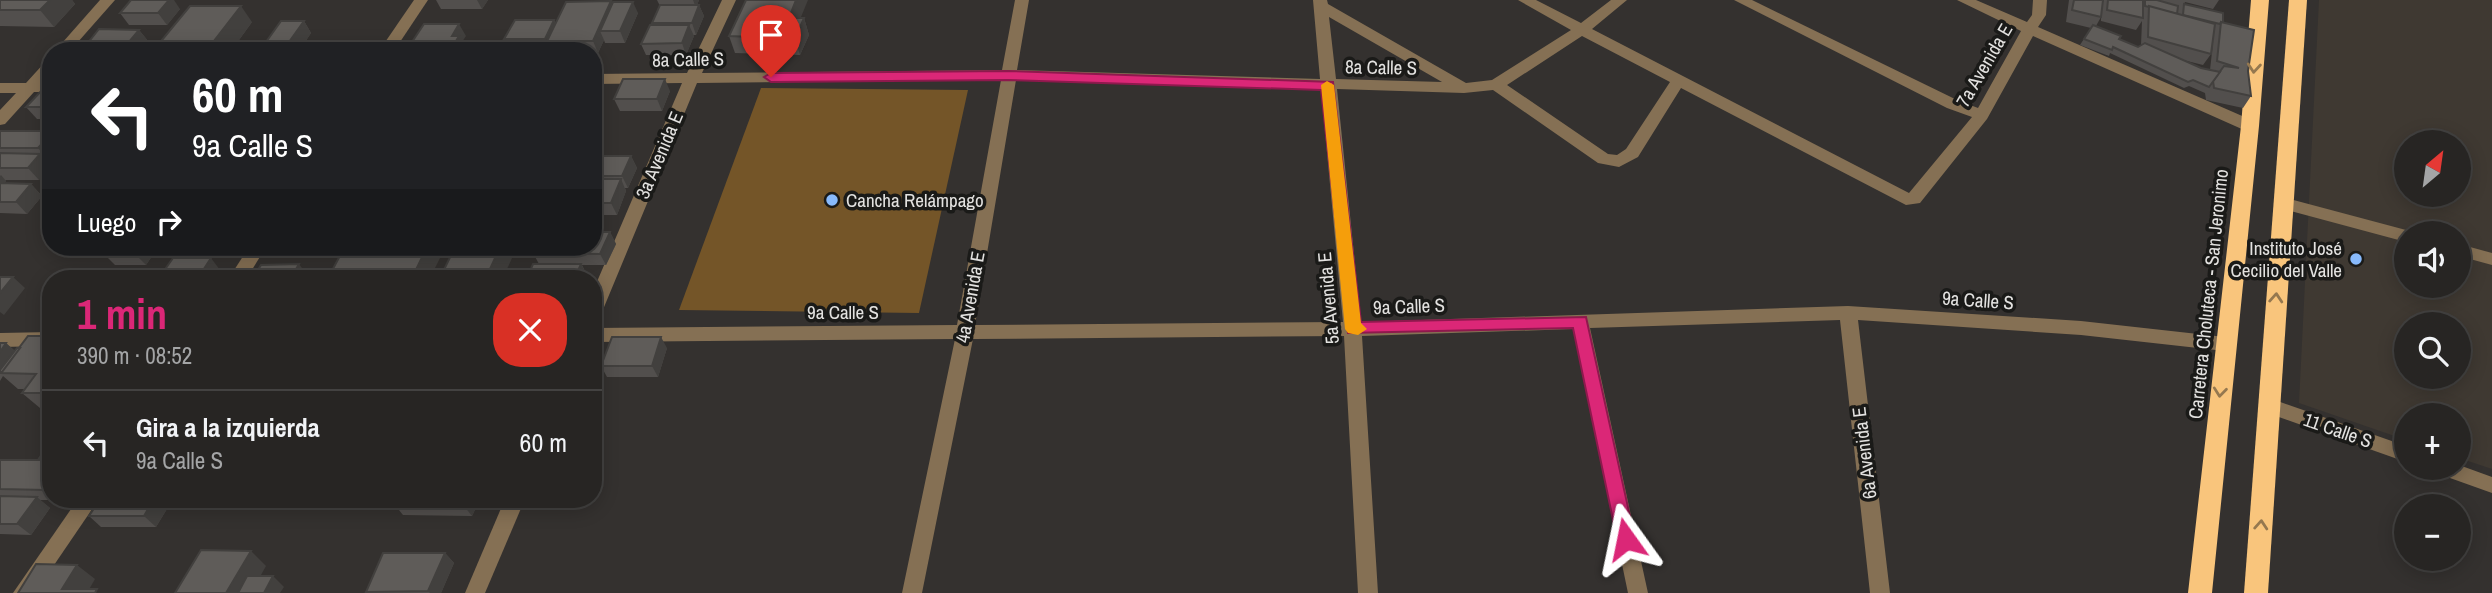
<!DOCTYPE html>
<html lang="es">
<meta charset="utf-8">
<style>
body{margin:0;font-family:"Archivo Narrow",sans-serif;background:#333130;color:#f1f3f6;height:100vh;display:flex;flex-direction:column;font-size:26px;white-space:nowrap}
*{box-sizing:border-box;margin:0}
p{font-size:23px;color:#a4a5a6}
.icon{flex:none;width:38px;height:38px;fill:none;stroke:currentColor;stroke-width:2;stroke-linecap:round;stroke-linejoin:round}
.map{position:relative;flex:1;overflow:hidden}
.panel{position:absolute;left:42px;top:270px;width:560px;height:238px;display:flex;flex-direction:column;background:#272523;border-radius:28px;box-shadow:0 4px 18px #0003,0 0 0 2px #434241}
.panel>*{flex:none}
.top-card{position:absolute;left:42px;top:42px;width:560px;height:214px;border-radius:28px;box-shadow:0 4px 18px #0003,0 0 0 2px #434241;background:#202124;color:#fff;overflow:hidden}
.needle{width:46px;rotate:29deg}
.fabs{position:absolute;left:2394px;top:130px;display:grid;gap:14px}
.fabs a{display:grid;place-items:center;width:77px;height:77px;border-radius:50%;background:#272523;box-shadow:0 4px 18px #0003,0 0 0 2px #434241;font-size:35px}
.pin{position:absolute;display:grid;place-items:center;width:60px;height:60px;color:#fff;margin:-72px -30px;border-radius:50% 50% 50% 0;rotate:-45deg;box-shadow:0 0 7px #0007}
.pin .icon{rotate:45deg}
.me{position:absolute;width:77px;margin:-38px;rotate:348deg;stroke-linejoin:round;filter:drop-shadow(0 0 5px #0008)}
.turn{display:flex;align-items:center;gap:24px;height:147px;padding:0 35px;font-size:32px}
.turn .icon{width:91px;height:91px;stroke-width:2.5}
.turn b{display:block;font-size:49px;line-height:60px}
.then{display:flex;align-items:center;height:66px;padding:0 35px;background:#0003;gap:14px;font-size:26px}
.round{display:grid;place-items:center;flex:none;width:74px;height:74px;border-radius:28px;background:#333130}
.head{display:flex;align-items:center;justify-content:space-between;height:119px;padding:0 35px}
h1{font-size:42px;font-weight:700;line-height:52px;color:#db2777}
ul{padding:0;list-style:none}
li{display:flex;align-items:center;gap:21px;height:105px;padding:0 35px;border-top:2px solid #434241}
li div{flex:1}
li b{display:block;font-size:26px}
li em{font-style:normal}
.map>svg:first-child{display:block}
.built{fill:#3f3932;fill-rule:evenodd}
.green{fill:#745528}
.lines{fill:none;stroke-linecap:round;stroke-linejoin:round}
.minor{fill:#857054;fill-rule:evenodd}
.highway{fill:#f9c57c;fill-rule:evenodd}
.wall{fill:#524f4d;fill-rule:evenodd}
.shaded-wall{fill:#42403e}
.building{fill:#5f5c59;stroke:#42403e;stroke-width:2}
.oneway{stroke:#95784f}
.route{fill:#db2777;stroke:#8e194d;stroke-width:2}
.slow{fill:#f59e0b}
.poi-dot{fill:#88bafc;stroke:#1a1a18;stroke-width:2.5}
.labels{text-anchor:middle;stroke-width:7;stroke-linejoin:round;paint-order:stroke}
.street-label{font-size:19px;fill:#e3e2e0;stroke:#1a1a18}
.poi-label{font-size:19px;fill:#e3e2e0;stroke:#1a1a18;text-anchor:start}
</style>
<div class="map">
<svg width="2492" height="593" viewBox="0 0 2492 593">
<rect width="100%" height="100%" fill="#34312f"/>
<path class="built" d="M2319,0H2492V469L2459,458V415H2406V440L2299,403ZM2406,142H2459V194H2406ZM2406,233H2459V285H2406ZM2406,324H2459V376H2406Z"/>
<polygon class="green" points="761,88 968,90 919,313 679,310"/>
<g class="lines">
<g class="minor">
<polygon points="100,0 115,0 70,51 55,51"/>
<polygon points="414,0 428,0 394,51 379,51"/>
<path d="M722,0H736L702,73L1002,70L1015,0H1029L1017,70L1320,79L1313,0H1327L1328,4L1466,83L1492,80L1571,30L1518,0H1536L1581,23L1611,0H1627L1592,29L1909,193L1972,117L1947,108L1734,0H1752L1957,100L1978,108L2021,31L1957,0H1976L2027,22L2032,15L2033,0H2047L2046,15L2038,27L2256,122L2258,126L2256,130H2244L2033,36L1987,119L1920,203L1906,205L1681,88L1638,157L1619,167L1598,163L1493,90L1464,93L1337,89L1361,322L1848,306L2081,321L2225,337L2231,339L2234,344L2231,349L2225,351L2081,335L1858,320L1890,593H1870L1840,320L1590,328L1648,593H1628L1573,329L1362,336L1378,593H1358L1344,336L973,339L922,593H902L955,339L593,342V328L957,325L1001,80L697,83L602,312L599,317L593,319V291L682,83L593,84V74L687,73ZM1329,17L1442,82L1336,79ZM1582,36L1670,82L1626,149L1617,155L1608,154L1507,85ZM1016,80L1321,89L1343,322L975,325Z"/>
<polygon points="51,59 51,74 43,82 51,82 51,92 34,92 5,124 0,125 0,110 16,93 0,93 0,83 26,83 46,61"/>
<polygon points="2282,197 2406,230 2413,233 2406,233 2406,242 2276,207 2274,203"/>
<polygon points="2459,244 2492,253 2492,265 2459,256"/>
<polygon points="249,247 266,247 247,278 229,278"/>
<polygon points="51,332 51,346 0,347 0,333"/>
<polygon points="2269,398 2406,446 2406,462 2262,411 2260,406 2262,401"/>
<polygon points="2459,465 2492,477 2492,493 2436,473 2433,467 2459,467"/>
<polygon points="78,499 99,499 35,593 13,593"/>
<polygon points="505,499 525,499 485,593 465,593"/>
</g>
<g class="highway">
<polygon points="2251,0 2269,0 2259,126 2212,593 2188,593 2241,126"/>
<polygon points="2289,0 2307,0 2268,593 2244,593"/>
</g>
</g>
<g class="wall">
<polygon points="0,0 72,0 75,4 54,27 0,26"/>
<polygon points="436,0 488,0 482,9 441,9"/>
<polygon points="657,0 699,0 697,5 699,5 704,16 696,35 693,35 694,36 686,55 646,55 641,44 653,25 652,23 660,6"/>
<path d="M2069,0H2103V2L2104,0H2219L2213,9L2185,2L2184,4L2223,22L2248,71L2251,96L2243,108L2206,100L2205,93L2189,86L2184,88L2110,53L2109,56L2080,45L2091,28L2066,22ZM2101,17V21L2136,30L2142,21L2141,45L2138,47L2119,39L2096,26ZM2213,43L2210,70L2201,68L2183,60L2203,65L2211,54Z"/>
<polygon points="611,1 612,4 638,13 625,43 605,43 604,40 598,53 593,53 593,51 552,51 551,49 550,50 510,50 504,39 554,20 556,23"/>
<polygon points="180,9 167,25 129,25 120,13"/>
<polygon points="801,18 804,18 809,35 800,55 735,53 729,36"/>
<polygon points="304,21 311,33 299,51 262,51 261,49"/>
<polygon points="252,22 231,51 160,51 157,46"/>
<polygon points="139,30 148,41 141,51 85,51 83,49"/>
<polygon points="51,87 51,119 37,119 26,107"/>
<polygon points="670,91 662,111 620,111 614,99"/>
<polygon points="0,131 51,131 49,160 46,160 51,165 39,180 5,180 6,181 4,183 31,184 42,196 27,214 0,213"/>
<polygon points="593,156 631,156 637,168 628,188 625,188 626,191 617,215 593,215"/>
<polygon points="601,227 599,232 610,232 616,244 606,265 582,265 587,275 586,278 527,278 539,264 533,253"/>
<polygon points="109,247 158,247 146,265 115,265 104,254"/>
<polygon points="51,336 51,408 40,408 22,393 24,389 18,389 3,376 0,381 0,343 6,343 15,351 20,348"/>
<polygon points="667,348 658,377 607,377 601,366"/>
<polygon points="51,442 51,499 60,499 59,500 40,500 50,508 31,535 0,534 0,460 38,460"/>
<polygon points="100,499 173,499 156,527 101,527 89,516"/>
<polygon points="396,499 480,499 472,516 403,515 394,504"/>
<polygon points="445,553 454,563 441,593 367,593 366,592"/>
</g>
<g class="shaded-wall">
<polygon points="50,0 72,0 75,4 54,27 40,10"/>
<polygon points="169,0 174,0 180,9 167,25 158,13"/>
<polygon points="477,0 488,0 482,9"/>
<polygon points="693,0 699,0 696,8"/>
<polygon points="796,0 808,0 794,34 789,18"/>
<polygon points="611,1 616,13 600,31 604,40 598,53 593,41"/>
<polygon points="633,2 638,13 625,43 620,31"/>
<polygon points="699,5 704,16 696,35 692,23"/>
<polygon points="241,6 252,22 231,51 213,51 210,46"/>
<polygon points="804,18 809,35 800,55 795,39"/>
<polygon points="554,20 560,32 547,41 551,49 550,50 545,39"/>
<polygon points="304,21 311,33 299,51 286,51 284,49"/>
<polygon points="459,24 466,36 462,42 465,48 463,51 450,51 452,36"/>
<polygon points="689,25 694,36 686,55 682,43"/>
<polygon points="139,30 148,41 141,51 126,51 124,48"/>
<polygon points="665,79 670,91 662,111 657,99"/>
<polygon points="51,134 51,157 49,160 38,148"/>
<polygon points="40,154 51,165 39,180 28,168"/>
<polygon points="631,156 637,168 628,188 622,176"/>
<polygon points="1,175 6,181 0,188 0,176"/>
<polygon points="621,179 626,191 617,215 611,203"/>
<polygon points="31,184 42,196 27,214 16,202"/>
<polygon points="598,221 601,227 596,241 593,233"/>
<polygon points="610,232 616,244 606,265 600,254"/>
<polygon points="140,247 158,247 146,265 135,254"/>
<polygon points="427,247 442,247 444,250 430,278 412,278"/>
<polygon points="500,247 517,247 503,278 486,278"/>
<polygon points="211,258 220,270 215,278 198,278"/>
<polygon points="299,264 308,276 307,278 291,278"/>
<polygon points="581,264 587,275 586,278 575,278"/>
<polygon points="120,273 125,278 116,278"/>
<polygon points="13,277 25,288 4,315 0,312 0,293"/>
<polygon points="661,337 667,348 658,377 652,366"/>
<polygon points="6,343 19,355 0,372 0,352"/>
<polygon points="51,483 51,494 46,490"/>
<polygon points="37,497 50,508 31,535 17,524"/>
<polygon points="154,499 173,499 156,527 144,516"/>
<polygon points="467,499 480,499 472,516 464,506"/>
<polygon points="251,551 266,566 251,593 226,593"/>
<polygon points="445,553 454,563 441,593 430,593 428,591"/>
<polygon points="77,565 95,579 87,593 62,589"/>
<polygon points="273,576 284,587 280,593 264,593"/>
</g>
<g class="building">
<polygon points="0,0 50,0 40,10 0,10"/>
<polygon points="131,0 169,0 158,13 120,13"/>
<polygon points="746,0 796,0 789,18 804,18 795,39 729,36"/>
<polygon points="2074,0 2103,0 2101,17 2072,10"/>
<polygon points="2108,0 2143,0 2143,18 2107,10"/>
<polygon points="2145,0 2157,0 2178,6 2177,14 2145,6"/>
<polygon points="611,1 593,41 547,41 566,2"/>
<polygon points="613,2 633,2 620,31 600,31"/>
<polygon points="2184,4 2223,13 2223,23 2221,22 2220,24 2183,15"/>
<polygon points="660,5 699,5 692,23 652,23"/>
<polygon points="190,6 241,6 210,46 157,46"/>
<polygon points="2149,6 2215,24 2211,54 2148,37"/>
<polygon points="515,20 554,20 545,39 504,39"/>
<polygon points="281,21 304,21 284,49 261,49"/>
<polygon points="2221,22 2254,30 2248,71 2251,96 2214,88 2213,81 2224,66 2239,68 2217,61"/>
<polygon points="424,24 459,24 452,36 459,36 450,51 406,51"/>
<polygon points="650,25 689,25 682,43 641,44"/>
<polygon points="2093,25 2121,36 2119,39 2138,47 2145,43 2201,68 2220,72 2209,87 2193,80 2188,82 2113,47 2112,50 2084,39"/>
<polygon points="99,29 139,30 124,48 83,49"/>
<polygon points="623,79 665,79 657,99 614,99"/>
<polygon points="45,87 51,87 51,107 26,107"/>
<polygon points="0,131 51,131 51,134 38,148 0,148"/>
<polygon points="0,153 40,154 28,168 0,168"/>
<polygon points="593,156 631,156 622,176 593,176"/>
<polygon points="593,179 621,179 611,203 593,203"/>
<polygon points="0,183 31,184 16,202 0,202"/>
<polygon points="593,221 598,221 594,232 593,232"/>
<polygon points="593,232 610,232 600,254 533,253 536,247 593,247"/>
<polygon points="109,247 140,247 135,254 104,254"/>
<polygon points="380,247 427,247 412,278 328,278 342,252 378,252"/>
<polygon points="455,247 500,247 486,278 440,278"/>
<polygon points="173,258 211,258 198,278 159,278"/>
<polygon points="299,264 291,278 253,278 261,265"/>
<polygon points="533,264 581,264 575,278 527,278"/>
<polygon points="297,271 332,271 328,278 293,278"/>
<polygon points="73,273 120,273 116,278 69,278"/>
<polygon points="0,277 13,277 0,293"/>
<polygon points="28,336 51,336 51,393 22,393 36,374 0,373"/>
<polygon points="612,337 661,337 652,366 601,366"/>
<polygon points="0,343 6,343 0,352"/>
<polygon points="17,348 20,348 2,372 0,372 0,370"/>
<polygon points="50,442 51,442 51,460 38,460"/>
<polygon points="0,460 51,460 51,483 46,490 0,489"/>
<polygon points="0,496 37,497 17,524 0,524"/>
<polygon points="100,499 154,499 144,516 89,516"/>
<polygon points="396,499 467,499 464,506 394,504"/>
<polygon points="201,550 251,551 226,593 175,593"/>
<polygon points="383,553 445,553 428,591 366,592"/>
<polygon points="36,564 77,565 62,589 97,589 95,593 18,593"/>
<polygon points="247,576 273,576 264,593 238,593"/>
</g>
<defs><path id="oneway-chevron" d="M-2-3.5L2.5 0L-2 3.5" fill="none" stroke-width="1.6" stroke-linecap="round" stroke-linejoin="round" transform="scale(1.75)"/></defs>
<g class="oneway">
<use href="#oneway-chevron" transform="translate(2254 68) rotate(95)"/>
<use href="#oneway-chevron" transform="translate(2276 298) rotate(-86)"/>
<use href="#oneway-chevron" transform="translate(2220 392) rotate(96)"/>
<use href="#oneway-chevron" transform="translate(2261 525) rotate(-86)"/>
</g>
<polygon class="route" points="1008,71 1333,82 1361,322 1586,317 1635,539 1633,544 1626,547 1620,544 1617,539 1573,328 1348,333 1321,90 1008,80 771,82 764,77 771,73"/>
<polygon class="slow" points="1327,81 1334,85 1361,323 1367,329 1358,335 1348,333 1345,329 1321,85"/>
<g class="poi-dot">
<circle cx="832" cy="200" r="7"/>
<circle cx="2356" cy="259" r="7"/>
</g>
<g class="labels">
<g class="street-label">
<text transform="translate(688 59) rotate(-1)" y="7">8a Calle S</text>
<text transform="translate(1984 65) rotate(-60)" y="7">7a Avenida E</text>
<text transform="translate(1381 67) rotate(1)" y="7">8a Calle S</text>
<text transform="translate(659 155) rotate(-67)" y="7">3a Avenida E</text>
<text transform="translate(2208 294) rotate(-84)" y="7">Carretera Choluteca - San Jeronimo</text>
<text transform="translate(970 297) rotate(-80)" y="7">4a Avenida E</text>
<text transform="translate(1328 298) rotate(-95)" y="7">5a Avenida E</text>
<text transform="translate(1978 300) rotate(4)" y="7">9a Calle S</text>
<text transform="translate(1409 306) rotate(-2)" y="7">9a Calle S</text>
<text x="843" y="319">9a Calle S</text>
<text transform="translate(2338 430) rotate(19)" y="7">11 Calle S</text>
<text transform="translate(1864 453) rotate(-97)" y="7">6a Avenida E</text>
</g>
<g class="poi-label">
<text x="846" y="207">Cancha Relámpago</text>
<text x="2342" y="255" text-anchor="end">Instituto José<tspan x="2342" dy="22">Cecilio del Valle</tspan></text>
</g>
</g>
</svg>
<div class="fabs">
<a><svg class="needle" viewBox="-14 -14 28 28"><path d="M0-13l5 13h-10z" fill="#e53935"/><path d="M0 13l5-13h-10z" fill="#a4a5a6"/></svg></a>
<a><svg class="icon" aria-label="sound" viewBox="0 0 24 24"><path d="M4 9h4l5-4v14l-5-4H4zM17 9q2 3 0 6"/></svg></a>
<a><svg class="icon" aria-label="search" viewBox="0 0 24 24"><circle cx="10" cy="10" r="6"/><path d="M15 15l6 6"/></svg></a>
<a>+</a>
<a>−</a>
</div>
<div class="pin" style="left:771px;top:77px;background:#d93025"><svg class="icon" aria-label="arrive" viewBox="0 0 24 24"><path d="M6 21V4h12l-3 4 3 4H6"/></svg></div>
<svg class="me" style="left:1626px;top:539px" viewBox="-20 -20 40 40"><path d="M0-17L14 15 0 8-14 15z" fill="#db2777" stroke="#fff" stroke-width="4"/></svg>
<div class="top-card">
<div class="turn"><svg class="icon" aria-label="left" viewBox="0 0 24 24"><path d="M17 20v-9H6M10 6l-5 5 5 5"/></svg><div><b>60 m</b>9a Calle S</div></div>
<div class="then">Luego<svg class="icon" aria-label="right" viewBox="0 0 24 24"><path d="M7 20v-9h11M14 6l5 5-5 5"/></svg></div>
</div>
<section class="panel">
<div class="head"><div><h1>1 min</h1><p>390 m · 08:52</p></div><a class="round" style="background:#d93025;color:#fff"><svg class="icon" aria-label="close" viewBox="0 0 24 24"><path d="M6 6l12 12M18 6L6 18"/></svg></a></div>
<ul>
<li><svg class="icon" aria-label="left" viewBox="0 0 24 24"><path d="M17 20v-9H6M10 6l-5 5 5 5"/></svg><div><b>Gira a la izquierda</b><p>9a Calle S</p></div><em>60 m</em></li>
</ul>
</section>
</div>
